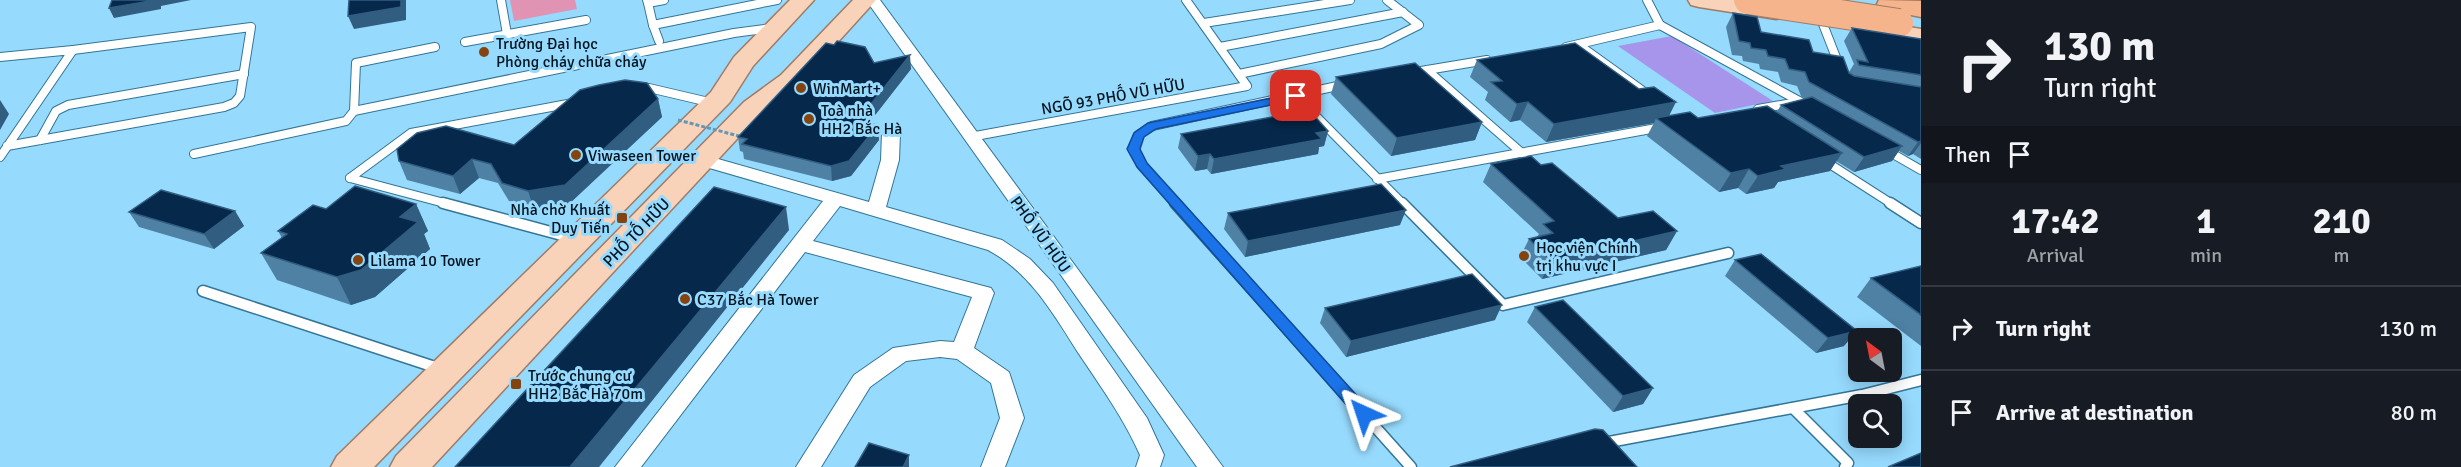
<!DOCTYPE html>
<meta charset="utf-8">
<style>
body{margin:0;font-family:Signika,sans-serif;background:#20242c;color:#f1f3f6;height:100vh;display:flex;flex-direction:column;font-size:22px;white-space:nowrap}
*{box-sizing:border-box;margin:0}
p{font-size:20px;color:#9ea1a6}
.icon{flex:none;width:33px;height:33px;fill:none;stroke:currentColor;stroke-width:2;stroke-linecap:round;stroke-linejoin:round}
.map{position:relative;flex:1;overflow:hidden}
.drawer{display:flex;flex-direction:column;background:#171b24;width:540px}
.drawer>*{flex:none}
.top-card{background:#171b24;color:#f1f3f6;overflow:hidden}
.needle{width:39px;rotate:328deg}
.controls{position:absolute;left:1848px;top:328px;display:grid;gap:12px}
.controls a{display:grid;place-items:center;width:54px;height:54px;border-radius:9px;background:#171b24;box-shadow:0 3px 15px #0003;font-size:30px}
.pin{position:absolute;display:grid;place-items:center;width:51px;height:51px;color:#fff;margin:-26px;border-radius:12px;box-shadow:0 3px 9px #0006}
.me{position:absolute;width:66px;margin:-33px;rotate:318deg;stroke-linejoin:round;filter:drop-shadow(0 0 4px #0008)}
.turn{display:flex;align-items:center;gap:21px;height:126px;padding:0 24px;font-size:27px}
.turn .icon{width:78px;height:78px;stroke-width:2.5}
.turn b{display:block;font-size:42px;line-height:51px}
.then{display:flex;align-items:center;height:57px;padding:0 24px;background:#0003;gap:12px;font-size:22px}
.eta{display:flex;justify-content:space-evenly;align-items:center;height:102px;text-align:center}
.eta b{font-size:36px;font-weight:700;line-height:42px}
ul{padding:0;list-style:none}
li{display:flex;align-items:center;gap:18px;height:84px;padding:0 24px;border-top:2px solid #363941}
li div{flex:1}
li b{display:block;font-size:22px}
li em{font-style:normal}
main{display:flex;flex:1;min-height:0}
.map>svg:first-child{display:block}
.green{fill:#e193b4}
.water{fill:#a795ec}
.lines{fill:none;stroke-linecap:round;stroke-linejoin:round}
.lane-far1-casing{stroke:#327596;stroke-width:10}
.lane-casing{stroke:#327596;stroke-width:13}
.street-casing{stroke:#327596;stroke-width:2}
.primary-casing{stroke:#9f7c66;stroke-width:3}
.highway-casing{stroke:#9f7c66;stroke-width:3}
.lane-far1{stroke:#fff;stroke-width:8}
.lane{stroke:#fff;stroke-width:10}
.street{fill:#fff;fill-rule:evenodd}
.primary{fill:#f9d2ba;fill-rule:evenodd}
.highway{fill:#f5b48c;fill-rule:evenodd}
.highway-bridge-casing{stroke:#9f7c66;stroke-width:30;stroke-linecap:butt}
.path-bridge{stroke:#6397b3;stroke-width:3;stroke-dasharray:4 2;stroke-linecap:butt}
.highway-bridge{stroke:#f5b48c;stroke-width:28}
.wall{fill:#4e81a4}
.shaded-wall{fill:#315d81}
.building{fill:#06284b;stroke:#315d81;stroke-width:1.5}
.route{fill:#1a73e8;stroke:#114b97;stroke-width:1.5}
.poi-dot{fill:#84430f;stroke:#96dafe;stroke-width:2}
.labels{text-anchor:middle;stroke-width:6;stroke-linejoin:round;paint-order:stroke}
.poi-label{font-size:16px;fill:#001420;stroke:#96dafe;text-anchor:start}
.street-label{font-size:16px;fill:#001420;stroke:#96dafe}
</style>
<main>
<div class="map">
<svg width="1921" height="467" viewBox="0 0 1921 467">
<rect width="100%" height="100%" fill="#96dafe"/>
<polygon class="green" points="510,0 575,0 577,9 514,21"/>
<polygon class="water" points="1672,36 1773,101 1715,113 1618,46"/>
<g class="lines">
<g class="lane-far1-casing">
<g id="lane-far1">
<polyline points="501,0 507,34"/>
<polyline points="647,0 648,3 664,0"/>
<polyline points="648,3 653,25"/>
<polyline points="1821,19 1839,65"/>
<polyline points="1204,23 1350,0"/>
<polyline points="1660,25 1801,102"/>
<polyline points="659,41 653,25 777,0"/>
<polyline points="465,42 586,20"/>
<polyline points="1579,45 1650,96"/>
<polyline points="1220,47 1403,12"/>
<polyline points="1566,47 1660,25 1647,0"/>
<polyline points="0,57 73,50 0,157"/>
<polyline points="1427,70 1523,154"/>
<polyline points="1415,72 1487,60"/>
<polyline points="1239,74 1381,44 1419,25 1387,0"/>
<polyline points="639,90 649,88 713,103"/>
<polyline points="1296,96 1403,204"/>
<polyline points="1758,109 1792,103"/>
<polyline points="354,111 356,63 435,47"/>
<polyline points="970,137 1247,86 1186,0"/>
<polyline points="40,140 56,111 68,105 244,74"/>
<polyline points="7,146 224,107 234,103 240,96 251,27 73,50"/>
<polyline points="1886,150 1921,170"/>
<polyline points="194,154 346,121 354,111 734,33 772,28"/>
<polyline points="1825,161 1892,204"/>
<polyline points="350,178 411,133 573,103"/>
<polyline points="350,178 448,204"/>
<polyline points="1377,179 1662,127"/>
<polyline points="1176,204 1141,165 1134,149 1138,135 1152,126 1342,85"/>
</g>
</g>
<g class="lane-casing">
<g id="lane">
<polyline points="443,203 573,238"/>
<polyline points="1175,203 1411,467"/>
<polyline points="1402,203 1503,305 1728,253"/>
<polyline points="1890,203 1921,223"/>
<polyline points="203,291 441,369"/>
<polyline points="1793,408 1848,463 1845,467"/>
<polyline points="1604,441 1609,442 1862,395 1921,380"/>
</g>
</g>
<g class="street-casing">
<g id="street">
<polygon points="866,0 880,0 1223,467 1197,467"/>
<path d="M891,128L897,129L900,133L899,160L886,207L1002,240L1030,259L1053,283L1147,418L1164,455L1160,467H1136L1140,455C1125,421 1104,391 1083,360C1056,319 1033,274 988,250L840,206L813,241L991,288L994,293L974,348L1009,372L1024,418L1005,467H981L1000,418L991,383L957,359L940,357L906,361L870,387L821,467H796L854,375L893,348L940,341L954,342L972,297L805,252L641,467H615L823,201L699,165L696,161L699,157H711L869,202L881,160L882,133L885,129Z"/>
</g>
</g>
<g class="primary-casing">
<g id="primary">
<polygon points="790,0 814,0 753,66 730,102 374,467 331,467 337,456 711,92 734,57"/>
<polygon points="853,0 876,0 799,85 762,112 432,467 390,467 396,456 744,102 781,75"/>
<polygon points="1688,0 1743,0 1784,7 1787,12 1784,17 1776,19 1699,7 1691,5"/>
<polygon points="1868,20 1921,29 1921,43 1860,32 1856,27 1860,22"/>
</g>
</g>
<g class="highway-casing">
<polygon id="highway" points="1879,0 1921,1 1921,17 1880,9 1877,4"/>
</g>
<use href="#lane-far1" class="lane-far1"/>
<use href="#lane" class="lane"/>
<use href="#street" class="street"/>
<use href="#primary" class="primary"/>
<use href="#highway" class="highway"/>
<g class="highway-bridge-casing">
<polyline id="highway-bridge" points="1748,0 1899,23"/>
</g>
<polyline class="path-bridge" points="678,120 739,136"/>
<use href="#highway-bridge" class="highway-bridge"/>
</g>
<g class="wall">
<polygon points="1733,13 1761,32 1813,52 1849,72 1854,64 1844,41 1852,28 1921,39 1921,159 1913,154 1908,156 1899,151 1892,161 1854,172 1836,161 1830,171 1778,182 1774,188 1746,194 1738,188 1719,192 1647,136 1654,123 1546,142 1520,120 1510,122 1485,100 1488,92 1470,77 1477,60 1669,116 1698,118 1777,112 1781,105 1805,99 1801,96 1797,86 1781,82 1778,72 1760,69 1759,64 1743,61 1742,56 1732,55 1726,27"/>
<polygon points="874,63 911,69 872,119 872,124 879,140 851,176 832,181 744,159 743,152 740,151 738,137"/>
<polygon points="1336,77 1482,122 1475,140 1391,156 1331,94"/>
<polygon points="658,99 662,117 570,203 534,209 509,201 498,183 479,178 460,194 407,180 399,161 514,145"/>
<polygon points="1328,131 1324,146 1319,147 1318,154 1211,174 1207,169 1195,171 1178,148 1181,134"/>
<polygon points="1491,164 1541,165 1618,218 1677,231 1666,250 1542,279 1520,257 1529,239 1537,237 1539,234 1483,182"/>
<polygon points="416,204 428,231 424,234 430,249 375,297 351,305 277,280 261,253 282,238 278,231 326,209"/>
<polygon points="235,211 244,226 214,249 139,227 129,212"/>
<polygon points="1228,213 1400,225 1245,257 1224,229"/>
<polygon points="1735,260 1844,346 1816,353 1725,276"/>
<polygon points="1921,266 1921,346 1857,297 1871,278"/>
<polygon points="1535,307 1653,388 1643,404 1613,412 1527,322"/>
<polygon points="1325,308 1495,320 1346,357 1320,323"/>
</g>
<g class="shaded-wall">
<polygon points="156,0 191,0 161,6 161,9 114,18 109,8"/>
<polygon points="401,0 406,0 406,20 354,29 348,16"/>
<polygon points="910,55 911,69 872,119 873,131 864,129 863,114"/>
<polygon points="658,99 662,117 570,203 534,209 528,191"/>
<polygon points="0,100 9,114 0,130"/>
<polygon points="1528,102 1520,120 1510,122 1517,104"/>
<polygon points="1676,102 1667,120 1656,118 1654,123 1546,142 1554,124"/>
<polygon points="1482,122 1475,140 1391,156 1397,138"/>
<polygon points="878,125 879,140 851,176 832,181 831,166"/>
<polygon points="1328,131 1324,146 1319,147 1318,154 1211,174 1214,159"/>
<polygon points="1921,141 1921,143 1913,154 1908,156 1918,142"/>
<polygon points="1902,146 1892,161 1854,172 1864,157"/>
<polygon points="1842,153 1830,171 1778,182 1774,188 1746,194 1758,176 1781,166"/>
<polygon points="1210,154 1207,169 1195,171 1198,156"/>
<polygon points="472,159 479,178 460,194 453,176"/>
<polygon points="1749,169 1738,188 1719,192 1731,173"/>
<polygon points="416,204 428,231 424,234 430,249 375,297 351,305 337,277 400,217"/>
<polygon points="786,207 789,230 599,467 570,467"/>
<polygon points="1406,210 1400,225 1245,257 1248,241"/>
<polygon points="235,211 244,226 214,249 204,234"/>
<polygon points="1677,231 1666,250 1542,279 1551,260"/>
<polygon points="1502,305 1495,320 1346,357 1351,341"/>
<polygon points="1857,331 1844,346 1816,353 1828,338"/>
<polygon points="1653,388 1643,404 1613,412 1623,396"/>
<polygon points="909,455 909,467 903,467"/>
</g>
<g class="building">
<polygon points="112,0 156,0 109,8"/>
<polygon points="349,0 401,0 401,7 348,16"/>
<polygon points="1733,13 1757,17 1761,32 1809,40 1813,52 1843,57 1849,73 1854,76 1921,87 1921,141 1918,142 1809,82 1805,72 1789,69 1785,59 1768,56 1766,50 1751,48 1750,43 1739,41"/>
<polygon points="1852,28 1921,39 1921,75 1859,65 1857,60 1868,62"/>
<polygon points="837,41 865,47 874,63 910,55 863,114 872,116 867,123 878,125 849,161 831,166 742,144 747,139 738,137 826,43 834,45"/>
<polygon points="1575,43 1639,89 1654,87 1676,102 1554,124 1528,102 1517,104 1491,82 1502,81 1477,60"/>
<polygon points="1415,63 1482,122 1397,138 1336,77"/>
<polygon points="625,80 647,83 658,99 565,185 528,191 502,183 491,164 472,159 453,176 399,161 397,149 417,133 446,126 514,145 580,90 599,85"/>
<polygon points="1812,97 1902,146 1864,157 1781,105"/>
<polygon points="1767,106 1842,153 1781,166 1786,169 1758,176 1749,169 1731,173 1656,118 1690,112 1698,118"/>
<polygon points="1309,110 1328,131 1316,133 1322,139 1214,159 1210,154 1198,156 1181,134"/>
<polygon points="1531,156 1541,165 1552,163 1618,218 1653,211 1677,231 1551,260 1529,239 1553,233 1543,224 1554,221 1491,164"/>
<polygon points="1381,184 1406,210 1248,241 1228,213"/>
<polygon points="355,186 416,204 400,217 418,222 361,270 337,277 261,253 287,234 278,231 313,205 326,209"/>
<polygon points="714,187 786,207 570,467 455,467"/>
<polygon points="161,190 235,211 204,234 129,212"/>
<polygon points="1761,254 1857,331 1828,338 1735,260"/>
<polygon points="1921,266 1921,315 1871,278"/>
<polygon points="1472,274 1502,305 1351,341 1325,308"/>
<polygon points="1563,300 1653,388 1623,396 1535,307"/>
<polygon points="1595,429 1603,430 1637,467 1450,467"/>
<polygon points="869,443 909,455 903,467 855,467"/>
<polygon points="1921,453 1921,467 1888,467"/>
</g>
<polygon class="route" points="1296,93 1300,94 1300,99 1156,129 1144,137 1140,149 1147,163 1369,409 1372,414 1369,418 1364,420 1358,418 1137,167 1127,149 1134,133 1148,123"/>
<g class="poi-dot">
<circle cx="484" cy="52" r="6"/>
<circle cx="801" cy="88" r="6"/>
<circle cx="809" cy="119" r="6"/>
<circle cx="576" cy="155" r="6"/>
<rect x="616" y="212" width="12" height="12" rx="3"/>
<circle cx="1524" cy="256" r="6"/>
<circle cx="358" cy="260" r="6"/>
<circle cx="685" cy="299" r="6"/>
<rect x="510" y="378" width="12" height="12" rx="3"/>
</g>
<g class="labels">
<g class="poi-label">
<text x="496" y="49">Trường Đại học<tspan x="496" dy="18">Phòng cháy chữa cháy</tspan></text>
<text x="813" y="94">WinMart+</text>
<text x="821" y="116">Toà nhà<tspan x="821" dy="18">HH2 Bắc Hà</tspan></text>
<text x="588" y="161">Viwaseen Tower</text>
<text x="610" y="215" text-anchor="end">Nhà chờ Khuất<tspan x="610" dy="18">Duy Tiến</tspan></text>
<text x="1536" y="253">Học viện Chính<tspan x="1536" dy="18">trị khu vực I</tspan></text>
<text x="370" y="266">Lilama 10 Tower</text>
<text x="697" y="305">C37 Bắc Hà Tower</text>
<text x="528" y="381">Trước chung cư<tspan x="528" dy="18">HH2 Bắc Hà 70m</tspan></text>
</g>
<g class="street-label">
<text transform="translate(1113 96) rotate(-10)" y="6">NGÕ 93 PHỐ VŨ HỮU</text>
<text transform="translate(636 232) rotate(-46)" y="6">PHỐ TỐ HỮU</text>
<text transform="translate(1041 234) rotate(54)" y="6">PHỐ VŨ HỮU</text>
</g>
</g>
</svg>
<div class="controls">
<a><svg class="needle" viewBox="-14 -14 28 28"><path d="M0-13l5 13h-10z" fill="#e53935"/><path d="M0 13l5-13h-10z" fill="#9ea1a6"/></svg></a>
<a><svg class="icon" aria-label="search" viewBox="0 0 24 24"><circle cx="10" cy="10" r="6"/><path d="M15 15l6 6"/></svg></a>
</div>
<div class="pin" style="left:1296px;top:96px;background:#d93025"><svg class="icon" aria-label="arrive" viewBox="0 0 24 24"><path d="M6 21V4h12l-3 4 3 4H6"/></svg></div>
<svg class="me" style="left:1364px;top:414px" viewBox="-20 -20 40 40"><path d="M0-17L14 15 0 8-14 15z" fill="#1a73e8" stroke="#fff" stroke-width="4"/></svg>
</div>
<section class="drawer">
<div class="top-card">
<div class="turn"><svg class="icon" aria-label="right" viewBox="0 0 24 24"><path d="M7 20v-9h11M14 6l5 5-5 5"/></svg><div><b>130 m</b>Turn right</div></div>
<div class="then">Then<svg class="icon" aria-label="arrive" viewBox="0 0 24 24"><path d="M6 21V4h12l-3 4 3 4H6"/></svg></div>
</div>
<div class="eta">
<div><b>17:42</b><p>Arrival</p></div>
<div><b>1</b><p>min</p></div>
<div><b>210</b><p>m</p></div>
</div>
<ul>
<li><svg class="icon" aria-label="right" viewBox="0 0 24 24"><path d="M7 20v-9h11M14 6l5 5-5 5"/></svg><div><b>Turn right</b></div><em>130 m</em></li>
<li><svg class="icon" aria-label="arrive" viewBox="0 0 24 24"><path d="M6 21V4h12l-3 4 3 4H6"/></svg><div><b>Arrive at destination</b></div><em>80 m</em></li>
</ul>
</section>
</main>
